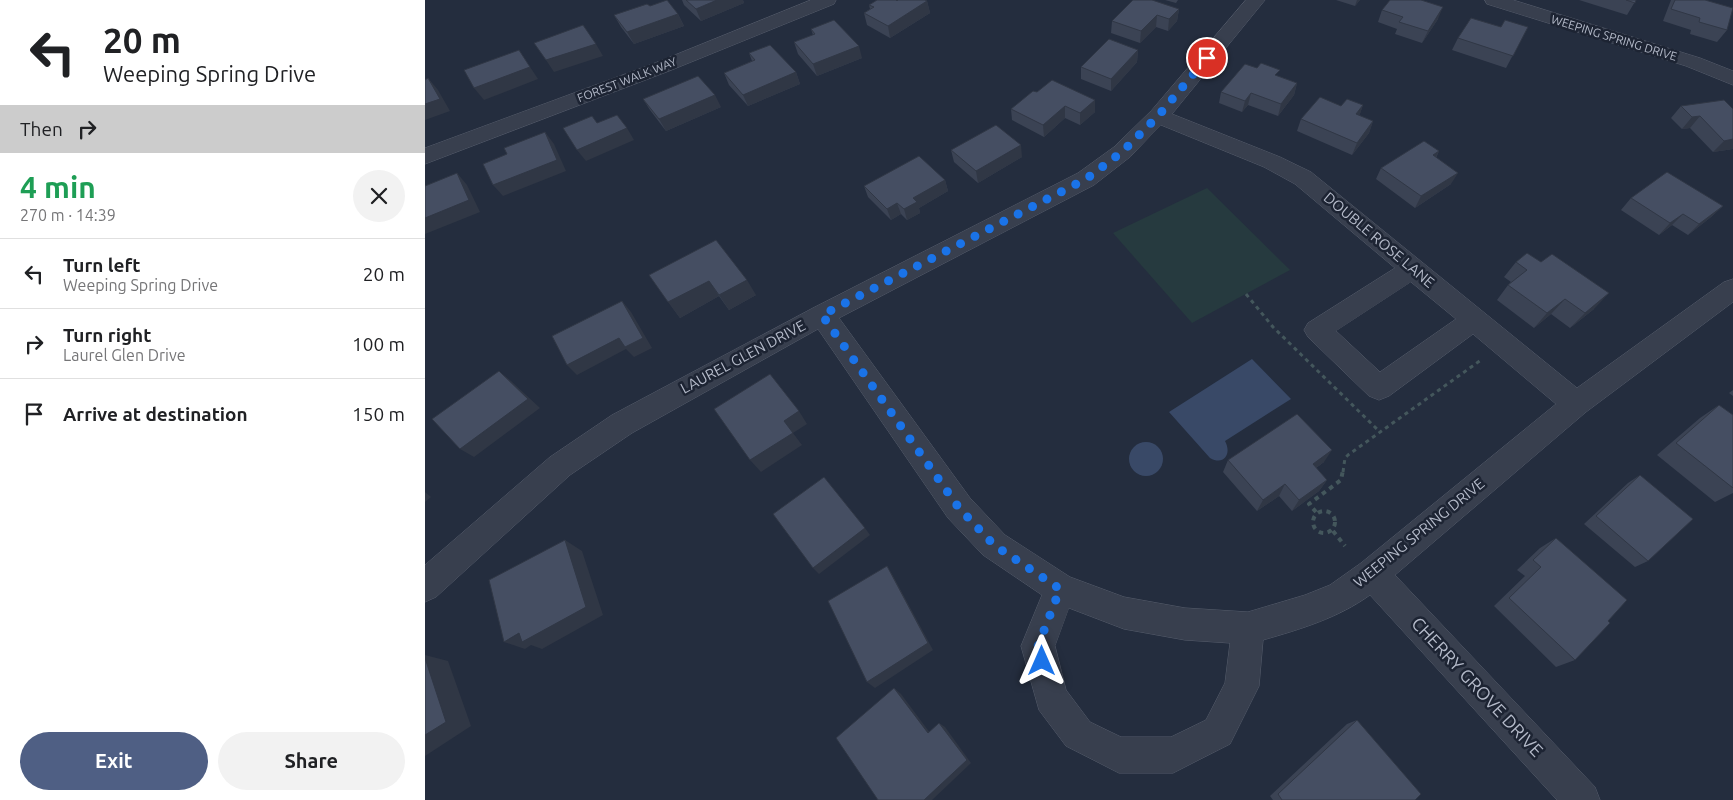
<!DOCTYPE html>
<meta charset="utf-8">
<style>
body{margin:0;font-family:Ubuntu,sans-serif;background:#f2f2f2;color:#202124;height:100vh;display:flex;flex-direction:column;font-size:19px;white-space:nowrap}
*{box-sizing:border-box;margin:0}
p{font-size:16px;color:#757577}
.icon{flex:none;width:28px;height:28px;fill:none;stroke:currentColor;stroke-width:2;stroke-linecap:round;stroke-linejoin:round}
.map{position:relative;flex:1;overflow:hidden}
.details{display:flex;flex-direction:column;background:#fff;width:425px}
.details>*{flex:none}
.banner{background:#fff;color:#202124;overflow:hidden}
.pin{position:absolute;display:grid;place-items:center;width:42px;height:42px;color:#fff;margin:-21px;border:2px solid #fff;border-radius:50%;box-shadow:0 1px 5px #0007}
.me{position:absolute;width:55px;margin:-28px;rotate:0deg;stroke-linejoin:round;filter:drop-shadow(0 0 4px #0008)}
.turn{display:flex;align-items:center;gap:18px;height:105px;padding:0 20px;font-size:22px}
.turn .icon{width:65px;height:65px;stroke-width:2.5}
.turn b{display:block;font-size:35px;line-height:42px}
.then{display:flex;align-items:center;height:48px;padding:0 20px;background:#0003;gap:10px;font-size:19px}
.round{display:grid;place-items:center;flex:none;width:52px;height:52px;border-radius:26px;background:#f2f2f2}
.head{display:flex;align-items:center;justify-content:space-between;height:85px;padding:0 20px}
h1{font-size:30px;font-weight:700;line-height:38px;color:#1e9e55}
.primary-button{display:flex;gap:10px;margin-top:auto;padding:10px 20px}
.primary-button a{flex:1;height:58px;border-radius:30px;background:#4f5f84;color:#fff;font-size:20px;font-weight:700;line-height:58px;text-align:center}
.primary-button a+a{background:#f2f2f2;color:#202124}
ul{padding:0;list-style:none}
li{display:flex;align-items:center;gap:15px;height:70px;padding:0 20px;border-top:1px solid #e0e0e0}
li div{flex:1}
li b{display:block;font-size:19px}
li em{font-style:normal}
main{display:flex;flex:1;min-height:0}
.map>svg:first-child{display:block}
.green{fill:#263a3f}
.water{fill:#394967}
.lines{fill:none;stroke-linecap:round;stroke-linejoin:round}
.minor-casing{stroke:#565d6c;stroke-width:1}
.path-far1{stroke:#44575c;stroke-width:3;stroke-dasharray:4 4;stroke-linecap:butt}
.path{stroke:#44575c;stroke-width:4;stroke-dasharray:4.5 4.5;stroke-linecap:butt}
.minor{fill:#383f4e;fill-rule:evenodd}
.wall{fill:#3b4354}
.shaded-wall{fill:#303745}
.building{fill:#454e62;stroke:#303745}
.route{stroke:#1a73e8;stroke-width:9;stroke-dasharray:0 16.2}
.labels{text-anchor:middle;stroke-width:5;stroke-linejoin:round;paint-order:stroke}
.far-street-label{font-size:12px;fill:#b4bac9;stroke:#1d2433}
.street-label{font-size:15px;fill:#b4bac9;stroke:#1d2433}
.near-street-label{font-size:18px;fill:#b4bac9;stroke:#1d2433}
</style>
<main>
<section class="details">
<div class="banner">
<div class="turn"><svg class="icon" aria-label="left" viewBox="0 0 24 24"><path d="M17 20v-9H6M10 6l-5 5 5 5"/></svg><div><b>20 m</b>Weeping Spring Drive</div></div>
<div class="then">Then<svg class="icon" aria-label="right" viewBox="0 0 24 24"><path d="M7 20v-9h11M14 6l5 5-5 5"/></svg></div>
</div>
<div class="head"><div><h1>4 min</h1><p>270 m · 14:39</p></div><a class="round"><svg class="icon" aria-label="close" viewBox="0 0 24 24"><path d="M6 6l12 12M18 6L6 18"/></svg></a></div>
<ul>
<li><svg class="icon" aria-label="left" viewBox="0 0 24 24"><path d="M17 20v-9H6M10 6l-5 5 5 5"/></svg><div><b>Turn left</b><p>Weeping Spring Drive</p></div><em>20 m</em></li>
<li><svg class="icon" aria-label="right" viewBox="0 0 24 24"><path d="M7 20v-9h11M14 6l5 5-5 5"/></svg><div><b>Turn right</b><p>Laurel Glen Drive</p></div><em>100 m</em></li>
<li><svg class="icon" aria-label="arrive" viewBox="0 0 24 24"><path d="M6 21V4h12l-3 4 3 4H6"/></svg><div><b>Arrive at destination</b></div><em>150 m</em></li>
</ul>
<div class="primary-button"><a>Exit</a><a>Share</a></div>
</section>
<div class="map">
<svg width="1308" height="800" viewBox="0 0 1308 800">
<rect width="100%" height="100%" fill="#242d3e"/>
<polygon class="green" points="782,188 865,270 767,323 688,233"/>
<g class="water">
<path d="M827,359L866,399L800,441C807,454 799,466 785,458L744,412Z"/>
<circle cx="721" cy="459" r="17"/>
</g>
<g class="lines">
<g class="minor-casing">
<g id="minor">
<polygon points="386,0 411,0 409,4 244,71 0,164 0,148 230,63"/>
<path d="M821,0H840L747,114L855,157L886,172L1152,388L1299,282L1308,279V302L1161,412L970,575L1170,787L1175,800H1132L945,595C913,618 876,629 838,640L834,686L805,744L748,773H694L641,746L614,710L596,646L617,595L558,555L523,518L393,329L207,433L145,475L11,597L0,602V565L125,457L187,415L388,308L653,173L689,147L726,111ZM736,125L839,167L870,184L970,268L883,323L879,330L883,337L944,396L954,400L964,396L1048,334L1131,404L936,563L905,585L880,595L823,612L760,608L699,597L645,577L580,535L545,498L414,318L669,185L705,157ZM986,282L1031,319L955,372L911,331ZM644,608L699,629L760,640L805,643L800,683L781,720L746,737H696L665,722L641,690L630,646Z"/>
<polygon points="1060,0 1088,0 1275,58 1308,71 1308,85 1261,66 1062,4"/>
</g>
</g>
<g class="path-far1">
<polyline points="821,294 848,327 955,432"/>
<polyline points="918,472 920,458 923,455 1056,360"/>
</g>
<g class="path">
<circle cx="899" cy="522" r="11"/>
<polyline points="891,512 884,504 916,480 918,470"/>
<polyline points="908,531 920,546"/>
</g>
<use href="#minor" class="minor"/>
</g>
<g class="wall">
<polygon points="257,0 318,0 319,3 276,21 259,5"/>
<polygon points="740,0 753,0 751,3"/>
<polygon points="911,0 935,0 930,6"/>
<polygon points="1154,0 1211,0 1202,15"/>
<polygon points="1246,0 1280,0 1302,30 1292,42 1265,34 1266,30 1238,21"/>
<polygon points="472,1 502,1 505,13 465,38 442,25 439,13 445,9 444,5"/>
<polygon points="225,6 253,14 259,26 209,44 196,27 189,15"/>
<polygon points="754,9 752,21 743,31 731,27 715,43 686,33 687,21"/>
<polygon points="957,10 1013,19 997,43 970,34 972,29 953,22"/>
<polygon points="1076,27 1103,27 1081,68 1027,50 1033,38"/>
<polygon points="386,29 437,58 392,76 373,54 369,42 388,35"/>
<polygon points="713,50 712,62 686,91 656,79 656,67"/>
<polygon points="324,53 371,72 375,84 323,106 304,85 299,73 327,61"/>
<polygon points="853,76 872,83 869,95 853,116 823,105 817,112 794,103 796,92"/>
<polygon points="612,92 670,100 670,112 655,125 640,118 619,137 587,120 586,109"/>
<polygon points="218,99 296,107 241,131 225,110"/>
<polygon points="938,105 934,116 948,121 944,133 927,155 872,131 876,119 916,106"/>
<polygon points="1256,106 1308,109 1308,149 1288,152 1265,128 1257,129 1246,118"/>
<polygon points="526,150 597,157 553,183 529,162"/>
<polygon points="1014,151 1011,158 1026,184 990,208 951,179 956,168"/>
<polygon points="520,180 523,191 494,208 495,213 482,220 476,214 466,220 443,197 439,186"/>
<polygon points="1206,198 1298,206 1286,217 1263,235 1247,225 1234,235 1196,210"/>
<polygon points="1091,262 1169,309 1145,328 1126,314 1109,328 1072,300 1083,285 1086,282 1079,277"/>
<polygon points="224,275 331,295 304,310 294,296 255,318"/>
<polygon points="1308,390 1308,396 1304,393"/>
<polygon points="1294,405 1308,415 1308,493 1290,502 1232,455 1275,418"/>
<polygon points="803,460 899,462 891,468 902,480 894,491 867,511 854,496 832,511 798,472"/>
<polygon points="1215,475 1223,561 1210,567 1159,524 1203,483"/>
<polygon points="1131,538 1183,621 1150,660 1131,667 1069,606 1100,576 1092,570 1115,548"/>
<polygon points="932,720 990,800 848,800 845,796 922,724"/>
</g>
<g class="shaded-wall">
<polygon points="292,0 318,0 319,3 276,21 271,9"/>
<polygon points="932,0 935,0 930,6"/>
<polygon points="502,1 505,13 465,38 463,26"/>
<polygon points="1018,7 1013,19 997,43 1003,31"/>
<polygon points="754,9 752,21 743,31 744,19"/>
<polygon points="253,14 259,26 209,44 202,32"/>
<polygon points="732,15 731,27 715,43 716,31"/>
<polygon points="171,44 178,56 129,72 121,60"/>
<polygon points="434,46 437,58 392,76 388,64"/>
<polygon points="94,50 113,79 59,100 49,88"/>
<polygon points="713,50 712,62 686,91 686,79"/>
<polygon points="371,72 375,84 323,106 318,95"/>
<polygon points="3,78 13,90 25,111 0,120 0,104"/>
<polygon points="872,83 869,95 853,116 856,104"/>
<polygon points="826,93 823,105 817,112 820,101"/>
<polygon points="290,95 296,107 241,131 234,119"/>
<polygon points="670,100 670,112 655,125 655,113"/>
<polygon points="938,105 934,117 931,114"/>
<polygon points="640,106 640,118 619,137 618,125"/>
<polygon points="1275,116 1265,128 1257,129 1267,117"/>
<polygon points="948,121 944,133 927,155 932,143"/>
<polygon points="202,128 209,140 161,161 152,150"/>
<polygon points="120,132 129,144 141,171 78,196 68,185"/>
<polygon points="1308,139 1308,149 1288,152 1299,141"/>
<polygon points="596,145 597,157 553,183 551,171"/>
<polygon points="1014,151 1008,163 1008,155"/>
<polygon points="32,173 42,185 55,212 0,234 0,218"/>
<polygon points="1033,173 1026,184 990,208 996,196"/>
<polygon points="520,180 523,191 494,208 495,213 482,220 479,209 488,198"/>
<polygon points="472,203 476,214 466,220 462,209"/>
<polygon points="1298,206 1286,217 1263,235 1274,224"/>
<polygon points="1258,214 1247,225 1234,235 1245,223"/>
<polygon points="322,280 331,295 304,310 294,295"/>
<polygon points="284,281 294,296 255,318 243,302"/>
<polygon points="1184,293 1169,309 1145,328 1160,313"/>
<polygon points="1140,299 1126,314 1109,328 1122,313"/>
<polygon points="197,301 206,312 227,348 209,357 201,349 152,375 142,365 194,338"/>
<polygon points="74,371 86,381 115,408 49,457 35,449"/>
<polygon points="374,411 382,424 368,433 377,445 336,472 325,460 359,421"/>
<polygon points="907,450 899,462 880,476 888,464"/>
<polygon points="902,480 894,491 867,511 874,500"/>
<polygon points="860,484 854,496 832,511 838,500"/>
<polygon points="0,492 6,497 0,502"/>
<polygon points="440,528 445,535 394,574 388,568"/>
<polygon points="140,540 157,551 178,615 117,649 106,645 100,649 79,642 94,633"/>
<polygon points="462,566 468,576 508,650 450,688 442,682"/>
<polygon points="0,655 23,661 46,726 0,756"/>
<polygon points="469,688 476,694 508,737 503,733"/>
<polygon points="514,723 520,727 546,763 507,800 499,800"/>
</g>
<g class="building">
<polygon points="242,0 253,14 202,32 189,15 222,4 225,6"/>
<polygon points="261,0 292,0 271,9"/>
<polygon points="452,0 471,0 472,1 473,0 500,0 502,1 463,26 439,13 449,7 444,5"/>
<polygon points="708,0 727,0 754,9 744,19 732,15 716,31 687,21"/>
<polygon points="965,0 996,0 1018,7 1003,31 974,22 978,17 957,10"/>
<polygon points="1201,0 1211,0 1210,3"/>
<polygon points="1250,0 1280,0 1308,8 1302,30 1274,22 1275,18 1246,9"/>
<polygon points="1046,18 1076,27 1080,20 1103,27 1088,56 1033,38"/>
<polygon points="409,20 434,46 388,64 369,42 390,34 386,29"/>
<polygon points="158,25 171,44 121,60 109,43"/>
<polygon points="684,39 713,50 686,79 656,67"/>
<polygon points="345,45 371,72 318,95 299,73 330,60 324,53"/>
<polygon points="94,50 105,67 49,88 39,70"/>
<polygon points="836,63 855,70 850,75 872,83 856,104 826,93 820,101 796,92 820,64 832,68"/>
<polygon points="273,76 290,95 234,119 218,99"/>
<polygon points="3,78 15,99 0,104 0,80"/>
<polygon points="627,80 670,100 655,113 640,106 618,125 586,109 608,91 612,92"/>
<polygon points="895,97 916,106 922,99 938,105 931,114 948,121 932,143 876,119"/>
<polygon points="1299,100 1308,109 1308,139 1299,141 1275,116 1267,117 1256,106"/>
<polygon points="192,115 202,128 152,150 138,128 167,116 172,123"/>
<polygon points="571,125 596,145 551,171 526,150"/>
<polygon points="120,132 132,160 68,185 58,164 82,154 79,148"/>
<polygon points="999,141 1014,151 1008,155 1033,173 996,196 956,168"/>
<polygon points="494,156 520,180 488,198 492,202 479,209 472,203 462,209 439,186"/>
<polygon points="1242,172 1298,206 1274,224 1258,214 1245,223 1206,198"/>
<polygon points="32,173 44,200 0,218 0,186"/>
<polygon points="291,240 322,280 294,295 284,281 243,302 224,275"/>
<polygon points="1102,253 1116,262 1127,254 1184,293 1160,313 1140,299 1122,313 1083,285 1102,270 1091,262"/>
<polygon points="197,301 218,338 200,347 194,338 142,365 127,336"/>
<polygon points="74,371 103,399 35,449 7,419"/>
<polygon points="345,374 374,411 359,421 368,433 325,460 289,409"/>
<polygon points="1294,405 1308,415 1308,488 1251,443"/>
<polygon points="872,414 907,450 888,464 902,480 874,500 860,484 838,500 803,460"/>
<polygon points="1215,475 1268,519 1223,561 1171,516"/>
<polygon points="399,477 440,528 388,568 348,514"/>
<polygon points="1131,538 1202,600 1183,621 1185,623 1150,660 1084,598 1116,567 1108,560"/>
<polygon points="140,540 161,607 97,642 94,633 79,642 64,580"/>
<polygon points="462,566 503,643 442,682 403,601"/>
<polygon points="0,658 21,722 0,735"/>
<polygon points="469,688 503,733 514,723 542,760 499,800 453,800 411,738"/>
<polygon points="932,720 996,794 990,800 857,800 853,794"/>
</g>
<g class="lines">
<polyline class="route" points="617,661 613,646 635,589 569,545 534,508 397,315 661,179 697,152 733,116 782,58"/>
</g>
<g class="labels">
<g class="far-street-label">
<text transform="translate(1189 38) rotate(17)" y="4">WEEPING SPRING DRIVE</text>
<text transform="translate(202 80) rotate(-21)" y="4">FOREST WALK WAY</text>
</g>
<g class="street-label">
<text transform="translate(954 240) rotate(40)" y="5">DOUBLE ROSE LANE</text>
<text transform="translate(318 357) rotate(-28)" y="5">LAUREL GLEN DRIVE</text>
<text transform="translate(994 533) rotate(-39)" y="5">WEEPING SPRING DRIVE</text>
</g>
<g class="near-street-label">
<text transform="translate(1052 687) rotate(47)" y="6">CHERRY GROVE DRIVE</text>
</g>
</g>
</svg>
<div class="pin" style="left:782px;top:58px;background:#d93025"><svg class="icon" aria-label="arrive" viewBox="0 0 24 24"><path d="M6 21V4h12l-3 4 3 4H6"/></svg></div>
<svg class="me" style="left:617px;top:661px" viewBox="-20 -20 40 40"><path d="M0-17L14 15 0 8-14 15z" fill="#1a73e8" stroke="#fff" stroke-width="4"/></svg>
</div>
</main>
